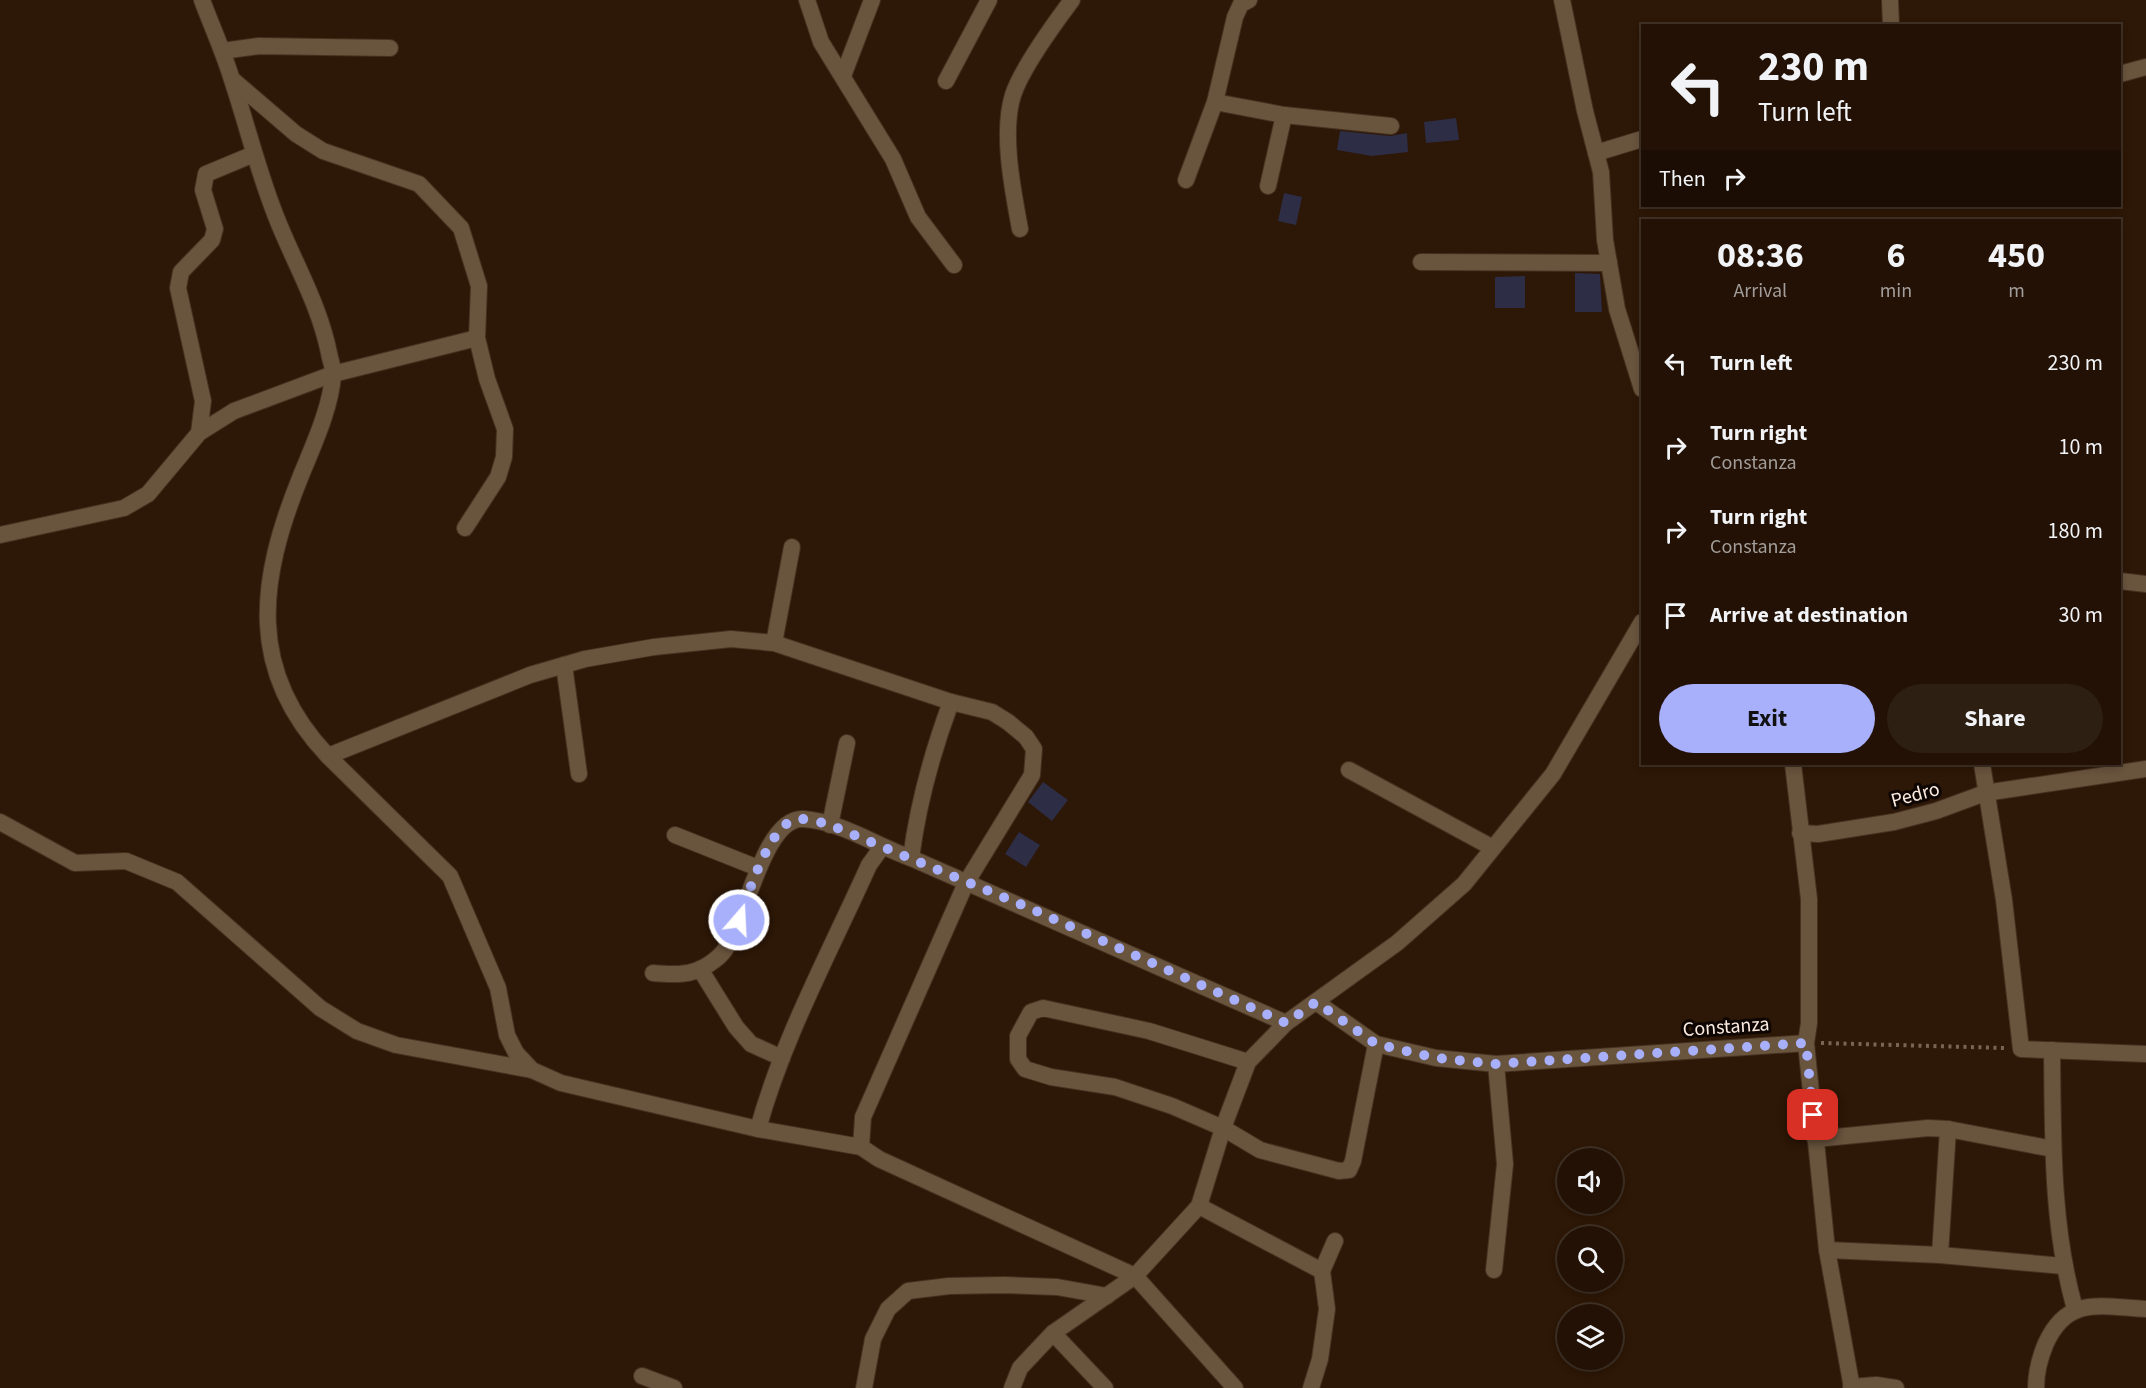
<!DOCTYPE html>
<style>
body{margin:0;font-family:"Source Sans 3",sans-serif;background:#2e1f13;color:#f1f3f6;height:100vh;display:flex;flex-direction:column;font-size:22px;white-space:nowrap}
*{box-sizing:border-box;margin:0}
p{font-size:20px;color:#a29d9a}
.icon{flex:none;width:33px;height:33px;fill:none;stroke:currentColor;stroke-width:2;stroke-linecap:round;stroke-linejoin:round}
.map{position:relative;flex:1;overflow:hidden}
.sheet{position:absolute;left:1641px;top:219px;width:480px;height:546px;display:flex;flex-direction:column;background:#221104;border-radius:0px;box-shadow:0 3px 9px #0003,0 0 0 2px #3f3126}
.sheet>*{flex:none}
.top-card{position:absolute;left:1641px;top:24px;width:480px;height:183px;border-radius:0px;box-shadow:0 3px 9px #0003,0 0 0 2px #3f3126;background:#221104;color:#f1f3f6;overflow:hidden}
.tools{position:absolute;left:1557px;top:1148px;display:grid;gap:12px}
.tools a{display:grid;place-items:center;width:66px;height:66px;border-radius:50%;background:#221104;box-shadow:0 3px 9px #0003,0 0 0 2px #3f3126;font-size:30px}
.pin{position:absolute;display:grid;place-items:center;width:51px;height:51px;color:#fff;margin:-26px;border-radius:12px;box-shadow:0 3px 9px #0006}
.me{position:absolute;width:66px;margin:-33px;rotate:19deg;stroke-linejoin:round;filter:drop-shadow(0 0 4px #0008)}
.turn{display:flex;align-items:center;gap:21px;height:126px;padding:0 18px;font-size:27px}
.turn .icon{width:78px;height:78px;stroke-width:2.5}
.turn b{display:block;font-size:42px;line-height:51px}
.then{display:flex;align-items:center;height:57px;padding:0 18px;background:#0003;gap:12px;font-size:22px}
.eta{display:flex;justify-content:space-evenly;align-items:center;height:102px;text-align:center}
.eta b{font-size:36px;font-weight:700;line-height:42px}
.cta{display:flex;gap:12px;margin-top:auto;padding:12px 18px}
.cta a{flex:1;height:69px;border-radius:36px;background:#a8b0fc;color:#111;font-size:24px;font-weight:700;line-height:69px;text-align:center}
.cta a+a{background:#2e1f13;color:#f1f3f6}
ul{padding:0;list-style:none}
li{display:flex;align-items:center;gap:18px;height:84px;padding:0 18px}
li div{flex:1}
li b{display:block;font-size:22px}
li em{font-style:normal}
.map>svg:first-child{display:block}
.building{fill:#2e2d46}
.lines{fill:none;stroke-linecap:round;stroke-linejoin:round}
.minor-casing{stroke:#463120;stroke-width:18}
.path{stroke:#796556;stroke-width:4;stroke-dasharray:3 4.5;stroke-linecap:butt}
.minor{stroke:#69543d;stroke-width:16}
.route{stroke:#a8b0fc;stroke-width:10;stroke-dasharray:0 18}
.labels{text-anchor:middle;stroke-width:6;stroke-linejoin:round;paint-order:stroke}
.street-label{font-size:20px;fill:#fcece1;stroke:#0e0602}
</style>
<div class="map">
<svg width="2146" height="1388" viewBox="0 0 2146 1388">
<rect width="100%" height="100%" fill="#2d1706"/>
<g class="building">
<polygon points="1456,118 1459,140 1426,143 1424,122"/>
<polygon points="1340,131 1390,136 1407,133 1408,152 1372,156 1337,150"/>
<polygon points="1284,193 1302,197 1296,225 1278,221"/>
<polygon points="1575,273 1600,274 1602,312 1575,312"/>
<polygon points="1525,276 1525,308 1495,308 1495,277"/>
<polygon points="1043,782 1068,800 1052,821 1028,802"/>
<polygon points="1019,832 1040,845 1026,867 1005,854"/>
</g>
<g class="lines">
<g class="minor-casing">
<g id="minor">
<path d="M202,0C212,27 224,53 232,80C247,125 258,171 275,214C293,261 319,303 329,353C330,360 334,368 333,375C331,408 312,448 300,478C259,580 246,670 328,756L530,675L585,659L654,647L731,639L774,643L951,702L992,712L1008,722L1026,737L1034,749L1032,775L966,883L863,1117L861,1147"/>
<polyline points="807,0 821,42 893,159 918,217 954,265"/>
<polyline points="1562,0 1585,111 1601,172 1605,240 1617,309 1642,389"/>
<polyline points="1890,0 1891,26"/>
<polyline points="222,51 259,46 390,48"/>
<polyline points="2120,74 2146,67"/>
<polyline points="843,76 872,0"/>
<polyline points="233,80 296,134 323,151 419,184 461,228 479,286 477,338 487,379 505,429 504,457 498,477 465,528"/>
<polyline points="946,81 989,0"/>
<polyline points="1215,102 1284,115 1391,126"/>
<polyline points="1596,153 1642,139"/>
<polyline points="1186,180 1215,102 1235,17 1241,4 1249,0"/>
<polyline points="1268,186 1284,115"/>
<path d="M1020,229C1013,191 1001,133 1013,95C1022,68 1054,24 1072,0"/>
<polyline points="1421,262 1609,263"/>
<polyline points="199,433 203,401 178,288 181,272 212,240 215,229 203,190 206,174 254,154"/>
<polyline points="0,535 124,508 148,494 199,433 234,411 333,374 477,338"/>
<polyline points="2120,581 2146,584"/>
<polyline points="774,643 792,547"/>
<polyline points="564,665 579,774"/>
<polyline points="328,756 450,876 498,988 507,1035 516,1053 532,1070 561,1083 758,1129"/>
<polyline points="1793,764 1809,899 1809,1023 1806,1043"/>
<polyline points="1982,764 2004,900 2021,1049 2146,1054"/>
<polyline points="1349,770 1493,848"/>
<polyline points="0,822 75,863 126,861 177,882 320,1008 357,1031 396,1045 532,1070"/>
<polyline points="830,825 847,743"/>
<polyline points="1800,833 1818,834 1894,822 1936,811 1985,793 2146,769"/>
<polyline points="675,835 758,868"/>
<path d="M882,847L869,865C830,952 783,1038 758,1129L861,1147L879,1159L1135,1276L1235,1388"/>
<polyline points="911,858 1286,1023"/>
<polyline points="700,969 736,1027 751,1044 782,1058"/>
<path d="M653,973C669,974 683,976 698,970C706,967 719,958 724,951C745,924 763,817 803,819C840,821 877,846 911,858C918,804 932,753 951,702"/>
<polyline points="1316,1002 1376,1044 1436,1058 1496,1064 1806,1043 1827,1250 1852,1388"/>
<path d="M2052,1050C2053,1137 2051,1225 2075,1309"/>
<polyline points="1248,1062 1149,1031 1043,1008 1031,1012 1018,1036 1018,1059 1025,1069 1051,1077 1115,1087 1172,1106 1223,1128 1260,1150 1339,1171 1349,1170 1353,1161 1376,1044"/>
<polyline points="1815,1139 1928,1128 1948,1129 2053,1149"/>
<polyline points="1199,1206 1322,1271"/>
<polyline points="1827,1250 1940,1255 2063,1266"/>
<polyline points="1940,1255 1948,1129"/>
<polyline points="1494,1270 1505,1164 1496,1064"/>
<polyline points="1053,1333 1105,1388"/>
<polyline points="642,1376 674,1388"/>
<polyline points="1851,1387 1876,1385 1896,1388"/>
<polyline points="864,1388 873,1339 888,1309 908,1291 949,1286 1004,1285 1057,1287 1107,1296"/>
<polyline points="1012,1388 1020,1368 1053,1333 1135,1276 1199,1206 1223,1128 1248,1062 1286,1023 1397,943 1464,884 1553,774 1642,622"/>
<polyline points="1311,1388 1320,1359 1327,1309 1322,1271 1335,1241"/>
<path d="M2036,1388C2036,1372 2040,1357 2046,1343C2068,1295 2101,1307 2146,1309"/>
</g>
</g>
<polyline class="path" points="1821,1043 2005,1048"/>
<use href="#minor" class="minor"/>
</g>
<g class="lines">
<path class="route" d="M739,920C747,897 769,827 794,820C805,817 819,822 830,825L1027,907L1286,1023L1316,1002L1376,1044L1436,1058L1496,1064L1806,1043L1813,1115"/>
</g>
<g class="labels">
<g class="street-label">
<text transform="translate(1915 794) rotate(-15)" y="7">Pedro</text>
<text transform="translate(1726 1026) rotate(-4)" y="7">Constanza</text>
</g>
</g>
</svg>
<div class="tools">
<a><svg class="icon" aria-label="sound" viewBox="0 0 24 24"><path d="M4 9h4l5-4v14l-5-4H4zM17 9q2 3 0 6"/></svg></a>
<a><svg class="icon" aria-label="search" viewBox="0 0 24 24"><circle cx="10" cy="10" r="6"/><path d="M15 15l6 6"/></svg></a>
<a><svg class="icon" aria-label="layers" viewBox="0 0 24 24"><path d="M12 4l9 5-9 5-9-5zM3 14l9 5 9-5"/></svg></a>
</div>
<div class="pin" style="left:1813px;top:1115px;background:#d93025"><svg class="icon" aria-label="arrive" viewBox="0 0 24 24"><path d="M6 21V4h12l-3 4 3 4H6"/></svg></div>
<svg class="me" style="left:739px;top:920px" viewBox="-20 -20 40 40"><circle r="17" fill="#a8b0fc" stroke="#fff" stroke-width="3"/><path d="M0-11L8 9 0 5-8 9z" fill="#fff"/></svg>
<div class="top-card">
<div class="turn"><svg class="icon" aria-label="left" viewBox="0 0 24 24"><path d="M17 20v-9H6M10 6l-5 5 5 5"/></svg><div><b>230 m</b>Turn left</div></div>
<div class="then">Then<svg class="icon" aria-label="right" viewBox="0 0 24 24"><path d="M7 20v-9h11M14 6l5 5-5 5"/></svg></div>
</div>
<section class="sheet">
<div class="eta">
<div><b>08:36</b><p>Arrival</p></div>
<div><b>6</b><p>min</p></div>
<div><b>450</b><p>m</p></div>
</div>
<ul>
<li><svg class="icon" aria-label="left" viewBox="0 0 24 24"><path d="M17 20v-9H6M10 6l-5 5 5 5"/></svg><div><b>Turn left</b></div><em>230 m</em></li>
<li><svg class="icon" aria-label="right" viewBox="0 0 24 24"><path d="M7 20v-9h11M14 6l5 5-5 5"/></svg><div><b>Turn right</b><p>Constanza</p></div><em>10 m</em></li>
<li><svg class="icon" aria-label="right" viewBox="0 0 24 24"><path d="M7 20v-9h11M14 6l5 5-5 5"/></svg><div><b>Turn right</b><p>Constanza</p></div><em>180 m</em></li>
<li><svg class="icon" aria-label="arrive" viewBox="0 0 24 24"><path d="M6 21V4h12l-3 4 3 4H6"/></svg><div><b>Arrive at destination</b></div><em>30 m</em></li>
</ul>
<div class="cta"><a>Exit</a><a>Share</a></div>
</section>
</div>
